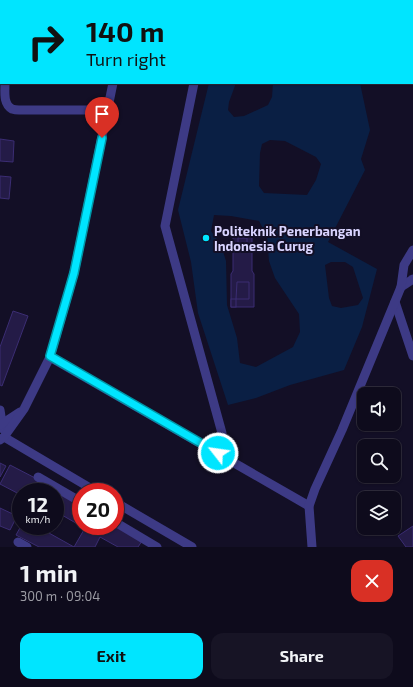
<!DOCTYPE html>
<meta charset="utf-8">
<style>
body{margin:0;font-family:"Exo 2",sans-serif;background:#171425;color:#f1f3f6;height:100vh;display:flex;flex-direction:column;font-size:15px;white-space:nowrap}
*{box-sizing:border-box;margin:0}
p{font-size:13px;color:#9b9ba3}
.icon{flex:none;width:22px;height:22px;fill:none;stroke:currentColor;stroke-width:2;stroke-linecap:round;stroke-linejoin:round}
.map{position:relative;height:547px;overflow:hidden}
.side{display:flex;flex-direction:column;background:#0e0b1c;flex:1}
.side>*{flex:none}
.banner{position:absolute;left:0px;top:0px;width:413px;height:84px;box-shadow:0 1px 3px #0004,0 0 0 1px #2e2b3b;background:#00e5ff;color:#111;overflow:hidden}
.controls{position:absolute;left:357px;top:387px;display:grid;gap:8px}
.controls a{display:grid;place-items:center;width:44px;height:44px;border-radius:8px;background:#0e0b1c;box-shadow:0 1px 3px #0004,0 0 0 1px #2e2b3b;font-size:20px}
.speed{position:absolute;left:12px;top:483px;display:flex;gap:8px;font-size:20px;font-weight:700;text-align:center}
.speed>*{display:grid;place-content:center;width:52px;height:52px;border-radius:50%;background:#0e0b1c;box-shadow:0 1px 3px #0004,0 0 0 1px #2e2b3b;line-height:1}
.speed small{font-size:10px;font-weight:400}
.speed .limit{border:6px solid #d22;background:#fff;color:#111}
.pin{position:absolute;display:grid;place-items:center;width:34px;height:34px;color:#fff;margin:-41px -17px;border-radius:50% 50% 50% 0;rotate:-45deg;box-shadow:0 0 4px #0007}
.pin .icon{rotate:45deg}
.me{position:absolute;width:44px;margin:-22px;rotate:300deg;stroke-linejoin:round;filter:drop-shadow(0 0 3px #0008)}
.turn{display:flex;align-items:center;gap:14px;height:84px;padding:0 20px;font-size:18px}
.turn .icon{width:52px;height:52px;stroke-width:2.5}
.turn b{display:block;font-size:28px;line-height:34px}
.round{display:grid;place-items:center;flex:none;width:42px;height:42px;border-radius:12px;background:#171425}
.summary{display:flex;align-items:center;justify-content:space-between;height:68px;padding:0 20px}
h1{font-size:24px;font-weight:700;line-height:30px}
.button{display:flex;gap:8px;margin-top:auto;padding:8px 20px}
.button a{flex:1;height:46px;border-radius:12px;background:#00e5ff;color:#111;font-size:16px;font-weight:700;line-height:46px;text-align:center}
.button a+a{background:#171425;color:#f1f3f6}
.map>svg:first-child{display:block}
.water{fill:#0a1f44;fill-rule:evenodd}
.building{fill:#241b47;stroke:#3b2d73}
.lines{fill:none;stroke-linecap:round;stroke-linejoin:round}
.minor{stroke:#3d3a85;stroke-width:9}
.route-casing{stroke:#0095a6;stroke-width:10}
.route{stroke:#00e5ff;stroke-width:7}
.poi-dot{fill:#00e5ff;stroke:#130f26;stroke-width:1.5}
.labels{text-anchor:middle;stroke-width:4;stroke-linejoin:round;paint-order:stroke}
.poi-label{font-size:13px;font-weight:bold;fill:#d9d4ff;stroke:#130f26;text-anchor:start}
</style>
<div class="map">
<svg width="413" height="547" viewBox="0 0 413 547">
<rect width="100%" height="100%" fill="#130f26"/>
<g class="water">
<polygon points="226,0 383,0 382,1 225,1"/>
<path d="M209,83H236L229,102L228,110L234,117L244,116L268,105L272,97L273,83H360L370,130L361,159L365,170L328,242L377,269L362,327L344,370L290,385L256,398L228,405L198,313L191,262L178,210ZM270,140L285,141L316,157L321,164L316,180L307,195L264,193L259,186L260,153L262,144ZM214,215L231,216L259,221L267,236L269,261L275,278L299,314L300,332L293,347L256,367L240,363L237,338L227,305L226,261L221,245L211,231ZM331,262H345L353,267L363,298L358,305L341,308L332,306L329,298L325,265Z"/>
</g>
<g class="building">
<polygon points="0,139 14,141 13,162 0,161"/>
<polygon points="0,176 11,177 9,199 0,198"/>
<polygon points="233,234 252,234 252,271 254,274 254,307 231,307 231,274 233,271"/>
<rect x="238" y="238" width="9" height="10"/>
<polygon points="237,282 249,282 249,299 236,299"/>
<rect x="231" y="299" width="5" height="8"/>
<polygon points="13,311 28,316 2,386 0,385 0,347"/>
<polygon points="0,463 6,466 0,477"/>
<polygon points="10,465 39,480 32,492 21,492 21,495 0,484"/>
<polygon points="62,495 81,506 81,526 55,511 55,507"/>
<polygon points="0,508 17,516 10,530 0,526"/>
<polygon points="21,526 42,526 40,528 74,547 39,547 16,535"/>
<polygon points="82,526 115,526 142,541 138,547 118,547 100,537 95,547 74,547 85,528"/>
<polygon points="413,526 413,547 406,547 398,536"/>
</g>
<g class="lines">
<g class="minor">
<polyline points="7,1 7,0"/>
<polyline points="133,1 133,0"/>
<polyline points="211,1 211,0"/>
<path d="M5,83C5,92 3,104 12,109C15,110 17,110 19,110H107"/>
<polyline points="194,83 165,226 222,433 218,453"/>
<polyline points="401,287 413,279"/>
<polyline points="395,302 413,356"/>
<polyline points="50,357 309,506"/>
<polyline points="0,410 3,429"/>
<polyline points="0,425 20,412"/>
<polyline points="4,437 97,492"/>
<polyline points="0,440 4,437 24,409 50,357 74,273 113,83"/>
<polyline points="38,477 81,502"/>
<polyline points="115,502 192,547"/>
<polyline points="115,522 157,547"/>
<polyline points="18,542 27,547"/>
<polyline points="312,547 309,506 315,489 342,430 401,287 404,265 413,250"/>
</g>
</g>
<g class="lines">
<g class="route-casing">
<polyline id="route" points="102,138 74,273 50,356 218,453"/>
</g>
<use href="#route" class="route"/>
</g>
<circle class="poi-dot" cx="206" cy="238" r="4"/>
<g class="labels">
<g class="poi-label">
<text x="214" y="236">Politeknik Penerbangan<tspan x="214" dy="15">Indonesia Curug</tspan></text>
</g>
</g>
</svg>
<div class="controls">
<a><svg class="icon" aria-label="sound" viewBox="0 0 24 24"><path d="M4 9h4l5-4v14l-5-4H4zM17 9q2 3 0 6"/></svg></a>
<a><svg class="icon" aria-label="search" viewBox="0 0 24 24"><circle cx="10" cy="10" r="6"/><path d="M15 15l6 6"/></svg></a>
<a><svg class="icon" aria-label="layers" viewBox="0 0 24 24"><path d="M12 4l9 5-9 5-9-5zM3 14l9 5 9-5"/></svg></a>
</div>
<div class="speed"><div>12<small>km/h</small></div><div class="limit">20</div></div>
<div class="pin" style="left:102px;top:138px;background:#d93025"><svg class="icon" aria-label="arrive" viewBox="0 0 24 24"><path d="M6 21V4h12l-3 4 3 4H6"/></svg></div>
<svg class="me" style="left:218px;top:453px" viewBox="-20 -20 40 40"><circle r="17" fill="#00e5ff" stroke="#fff" stroke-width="3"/><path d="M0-11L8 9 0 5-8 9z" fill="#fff"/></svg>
<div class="banner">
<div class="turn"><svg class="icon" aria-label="right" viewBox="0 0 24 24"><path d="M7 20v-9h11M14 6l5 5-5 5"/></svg><div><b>140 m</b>Turn right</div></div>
</div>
</div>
<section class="side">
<div class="summary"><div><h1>1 min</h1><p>300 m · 09:04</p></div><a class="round" style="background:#d93025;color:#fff"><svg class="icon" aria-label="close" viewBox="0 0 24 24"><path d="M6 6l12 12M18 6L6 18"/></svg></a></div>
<div class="button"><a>Exit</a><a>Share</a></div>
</section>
